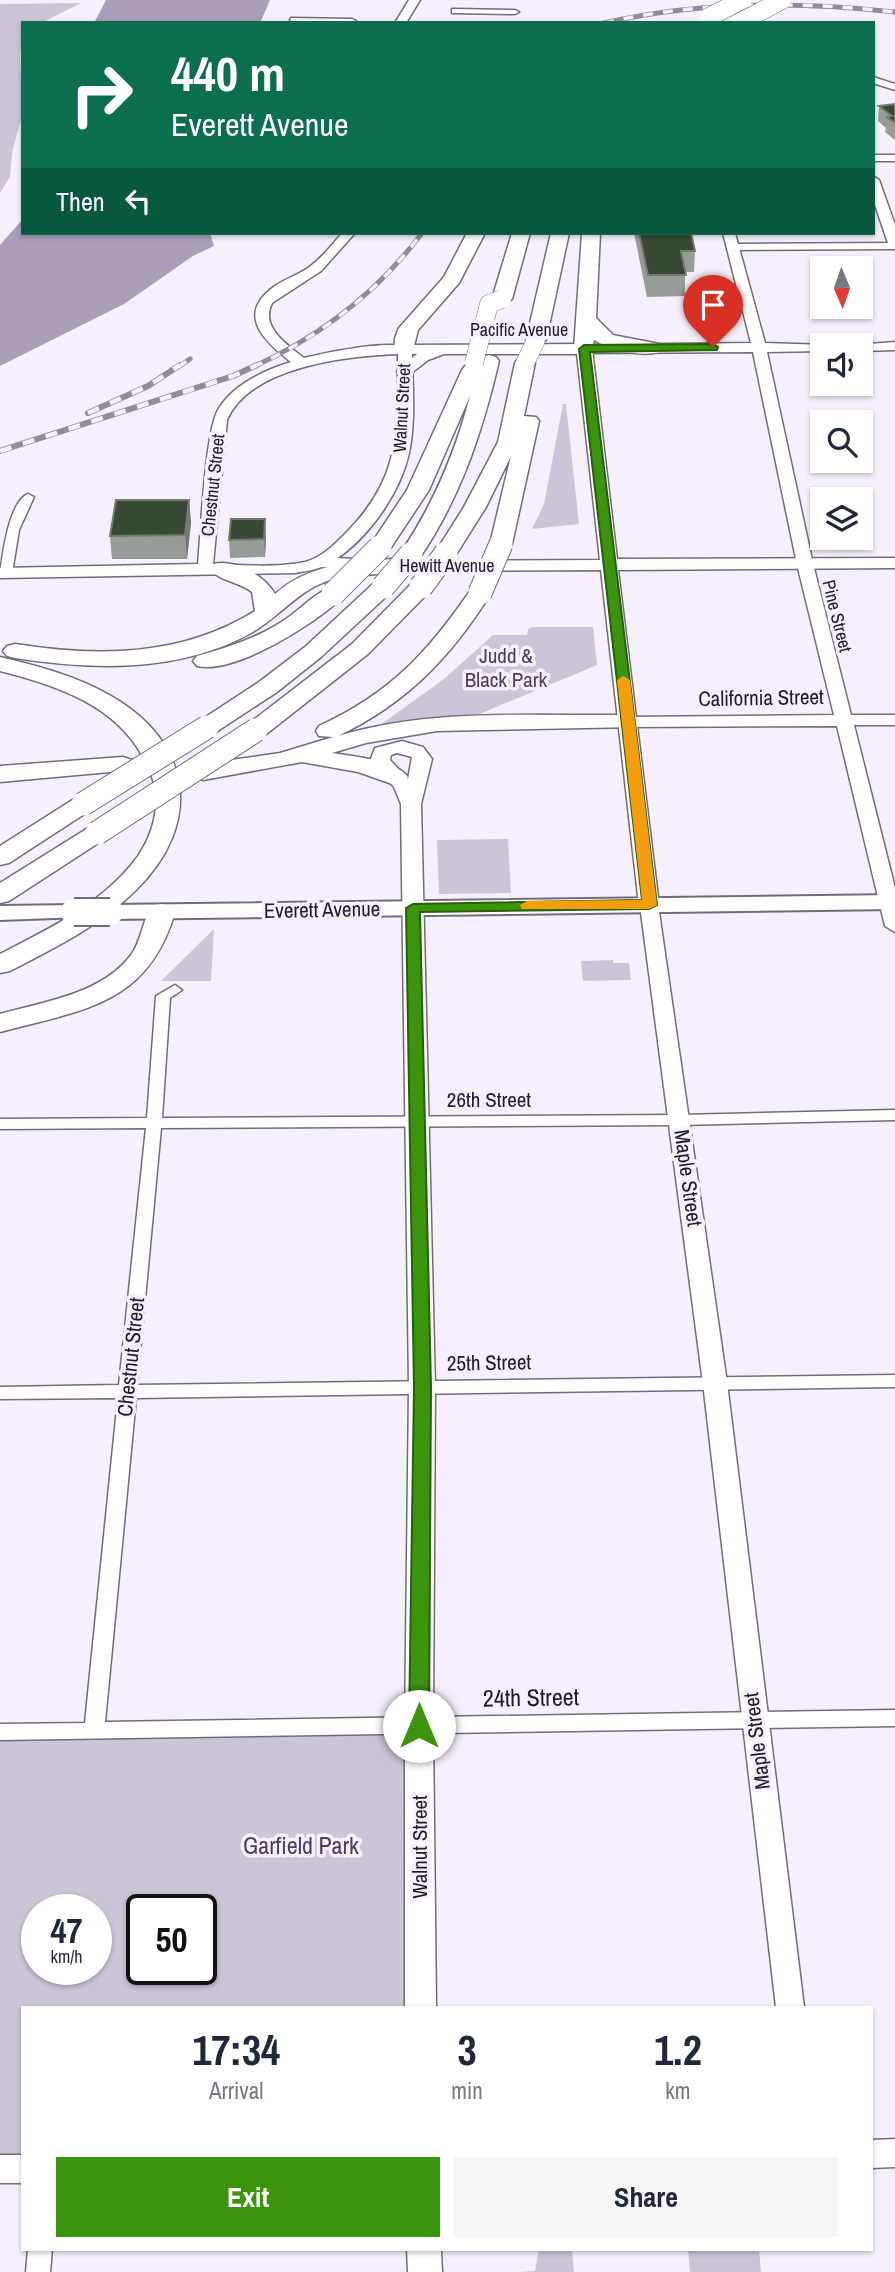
<!DOCTYPE html>
<style>
body{margin:0;font-family:"Archivo Narrow",sans-serif;background:#f6f6f7;color:#1f2937;height:100vh;display:flex;flex-direction:column;font-size:26px;white-space:nowrap}
*{box-sizing:border-box;margin:0}
p{font-size:23px;color:#747a83}
.icon{flex:none;width:38px;height:38px;fill:none;stroke:currentColor;stroke-width:2;stroke-linecap:round;stroke-linejoin:round}
.map{position:relative;flex:1;overflow:hidden}
.details{position:absolute;left:21px;top:2006px;width:852px;height:245px;display:flex;flex-direction:column;background:#fff;border-radius:0px;box-shadow:0 2px 5px #0004}
.details>*{flex:none}
.banner{position:absolute;left:21px;top:21px;width:854px;height:214px;border-radius:0px;box-shadow:0 2px 5px #0004;background:#0b6e4f;color:#fff;overflow:hidden}
.needle{width:46px;rotate:178deg}
.tools{position:absolute;left:810px;top:256px;display:grid;gap:14px}
.tools a{display:grid;place-items:center;width:63px;height:63px;border-radius:0px;background:#fff;box-shadow:0 2px 5px #0004;font-size:35px}
.speed{position:absolute;left:21px;top:1894px;display:flex;gap:14px;font-size:35px;font-weight:700;text-align:center}
.speed>*{display:grid;place-content:center;width:91px;height:91px;border-radius:50%;background:#fff;box-shadow:0 2px 5px #0004;line-height:1}
.speed small{font-size:18px;font-weight:400}
.speed .limit{border:4px solid #111;border-radius:10px;background:#fff;color:#111}
.pin{position:absolute;display:grid;place-items:center;width:60px;height:60px;color:#fff;margin:-72px -30px;border-radius:50% 50% 50% 0;rotate:-45deg;box-shadow:0 0 7px #0007}
.pin .icon{rotate:45deg}
.me{position:absolute;width:77px;margin:-38px;rotate:0deg;stroke-linejoin:round;filter:drop-shadow(0 0 5px #0008)}
.turn{display:flex;align-items:center;gap:24px;height:147px;padding:0 35px;font-size:32px}
.turn .icon{width:91px;height:91px;stroke-width:2.5}
.turn b{display:block;font-size:49px;line-height:60px}
.then{display:flex;align-items:center;height:66px;padding:0 35px;background:#0003;gap:14px;font-size:26px}
.eta{display:flex;justify-content:space-evenly;align-items:center;height:119px;text-align:center}
.eta b{font-size:42px;font-weight:700;line-height:49px}
.button{display:flex;gap:14px;margin-top:auto;padding:14px 35px}
.button a{flex:1;height:80px;border-radius:0px;background:#3b950c;color:#fff;font-size:28px;font-weight:700;line-height:80px;text-align:center}
.button a+a{background:#f6f6f7;color:#1f2937}
.map>svg:first-child{display:block}
.green{fill:#ccc4d7;fill-rule:evenodd}
.water{fill:#aa9eb8}
.lines{fill:none;stroke-linecap:round;stroke-linejoin:round}
.minor-casing{stroke:#736b7d;stroke-width:3}
.tertiary-casing{stroke:#736b7d;stroke-width:3}
.secondary-casing{stroke:#736b7d;stroke-width:3}
.primary-casing{stroke:#736b7d;stroke-width:4}
.motorway-casing{stroke:#736b7d;stroke-width:3}
.minor{fill:#fff;fill-rule:evenodd}
.tertiary{fill:#fff;fill-rule:evenodd}
.secondary{fill:#fff;fill-rule:evenodd}
.primary{fill:#fff;fill-rule:evenodd}
.motorway{fill:#fff;fill-rule:evenodd}
.rail-far1-casing{stroke:#918d97;stroke-width:5}
.rail-casing{stroke:#918d97;stroke-width:6}
.rail-far1{stroke:#f6f0fd;stroke-width:3.5;stroke-dasharray:10;stroke-linecap:butt}
.rail{stroke:#f6f0fd;stroke-width:4.5;stroke-dasharray:12;stroke-linecap:butt}
.primary-bridge-casing{stroke:#736b7d;stroke-width:30;stroke-linecap:butt}
.motorway-bridge-far1-casing{stroke:#736b7d;stroke-width:19;stroke-linecap:butt}
.motorway-bridge-casing{stroke:#736b7d;stroke-width:25;stroke-linecap:butt}
.primary-bridge{stroke:#fff;stroke-width:26}
.motorway-bridge-far1{stroke:#fff;stroke-width:18}
.motorway-bridge{stroke:#fff;stroke-width:23}
.wall{fill:#979c98}
.shaded-wall{fill:#717b70}
.building{fill:#384934;stroke:#717b70;stroke-width:2}
.route{fill:#3b950c;stroke:#266108;stroke-width:2}
.slow{fill:#f59e0b}
.labels{text-anchor:middle;stroke-width:7;stroke-linejoin:round;paint-order:stroke}
.far-street-label{font-size:18px;fill:#1f1c23;stroke:#f6f0fd}
.park-label{font-size:21px;fill:#4e3a62;stroke:#f6f0fd}
.street-label{font-size:21px;fill:#1f1c23;stroke:#f6f0fd}
.near-street-label{font-size:24px;fill:#1f1c23;stroke:#f6f0fd}
.near-park-label{font-size:24px;fill:#4e3a62;stroke:#f6f0fd}
</style>
<div class="map">
<svg width="895" height="2272" viewBox="0 0 895 2272">
<rect width="100%" height="100%" fill="#f6f0fd"/>
<g class="green">
<polygon points="81,3 41,23 23,23 20,55 22,115 12,153 10,177 0,193 0,4"/>
<polygon points="563,404 566,404 579,524 532,529 544,504"/>
<polygon points="533,627 593,627 597,665 470,718 376,728 444,679 493,635 527,635 528,629"/>
<polygon points="508,839 511,893 439,894 437,840"/>
<polygon points="214,929 211,981 161,981"/>
<polygon points="613,960 613,963 629,963 631,980 583,981 581,961"/>
<path d="M419,1726L421,2007H23V2169H0V1732ZM37,1909H96V1969H37ZM142,1909H201V1969H142Z"/>
<polygon points="539,2249 572,2249 574,2272 518,2272 535,2271"/>
<polygon points="688,2249 759,2249 761,2272 690,2272"/>
</g>
<g class="water">
<polygon points="106,0 270,0 260,23 94,23"/>
<polygon points="23,219 23,233 210,233 214,246 193,256 124,304 0,366 0,245"/>
</g>
<g class="lines">
<g class="minor-casing">
<g id="minor">
<polygon points="455,9 515,10 519,12 515,14 452,13 452,9"/>
<polygon points="291,18 352,19 356,21 294,22 290,20"/>
<polygon points="873,77 895,84 895,90 873,83"/>
<rect x="873" y="155" width="22" height="6"/>
<polygon points="895,243 895,249 732,250 727,247 732,244"/>
<path d="M28,494L34,497L19,530L12,573L10,576H2L0,573C3,553 9,502 28,494Z"/>
<polygon points="175,985 182,990 170,998 162,1118 681,1115 895,1110 895,1120 681,1125 161,1128 137,1385 895,1375 895,1387 136,1398 105,1722 895,1710 895,1726 0,1740 0,1724 85,1723 118,1398 0,1399 0,1387 119,1385 146,1128 0,1129 0,1119 147,1118 156,996"/>
<polygon points="28,2249 52,2249 50,2272 26,2272"/>
</g>
</g>
<g class="tertiary-casing">
<g id="tertiary">
<polygon points="409,0 420,0 406,23 395,23"/>
<polygon points="873,176 879,180 895,225 895,247 888,243 873,199"/>
<path d="M342,233H355L321,271L272,303C260,327 286,344 304,358C324,353 398,337 412,350C412,384 416,420 409,453C400,495 364,545 326,565C317,570 305,571 295,573L0,578V568L198,564C201,533 205,429 219,408C234,384 265,370 291,362C264,341 235,314 275,286C285,279 298,275 308,268C322,258 332,245 342,233ZM398,354C397,430 403,476 345,534C334,545 321,558 305,562C276,568 243,565 213,564L227,420C250,366 348,356 398,354Z"/>
<polygon points="723,233 735,233 765,343 827,345 822,345 822,351 767,352 813,564 851,715 895,715 895,725 854,725 895,888 895,932 885,926 837,726 628,727 619,722 628,717 834,715 797,564 753,352 584,353 577,349 584,345 751,343"/>
<polygon points="895,342 895,350 861,351 861,345 856,345"/>
<polygon points="649,899 658,905 727,1383 804,2007 776,2007 703,1383 640,905"/>
<polygon points="895,2139 895,2167 872,2168 872,2140"/>
<rect x="0" y="2155" width="23" height="28"/>
</g>
</g>
<g class="secondary-casing">
<g id="secondary">
<polygon points="584,344 592,349 617,559 895,558 895,568 618,570 659,905 656,909 642,909 639,905 601,570 391,571 320,567 311,562 320,557 391,561 600,560 577,354 444,354 428,360 410,374 400,374 397,371 417,354 400,353 397,350 405,345"/>
<path d="M402,741L423,747L432,759L421,804L435,1387L433,1726L436,2007H405V1726L409,1387L401,804L394,787L370,761L375,748ZM397,753L412,757L408,779L390,760L391,755Z"/>
<polygon points="407,2249 441,2249 442,2272 408,2272"/>
</g>
</g>
<g class="primary-casing">
<g id="primary">
<polygon points="895,895 895,909 110,919 102,917 98,912 102,907 110,905"/>
<polygon points="74,905 82,907 86,912 82,917 0,920 0,906"/>
</g>
</g>
<g class="motorway-casing">
<g id="motorway">
<path d="M467,233H485L459,283L418,330L412,354H398C392,346 395,336 399,328L444,277Z"/>
<polygon points="512,233 530,233 512,299 502,305 492,299"/>
<polygon points="551,233 569,233 546,340 536,346 526,340"/>
<path d="M582,233H600L596,318L613,335L659,344L662,348L659,352C641,357 610,350 594,340L591,353H577L574,349Z"/>
<path d="M489,355L496,357L499,361C482,433 461,497 419,559H403L400,554C433,505 455,454 470,396L429,490L388,552H372L369,547L407,490L462,370L465,366L478,365L482,357Z"/>
<polygon points="525,357 532,359 535,363 524,416 536,417 539,421 512,544 509,549 493,549 490,544 511,456 486,507 454,558 438,558 435,553 464,507 498,442 515,363 518,359"/>
<path d="M391,559L399,561L402,566L399,571C373,577 345,572 320,584C295,595 276,619 251,633C179,673 93,670 15,658L7,656L3,651L7,646L15,644C98,657 181,657 255,611L252,592C240,582 219,581 210,569L213,564C235,559 264,575 275,594C308,564 350,563 391,559Z"/>
<polygon points="383,580 391,582 394,587 391,592 321,657 277,692 216,732 207,734 198,732 195,727 198,722 259,682 305,647 375,582"/>
<polygon points="421,580 429,582 432,587 429,592 368,654 265,735 256,737 247,735 244,730 247,725 352,644 413,582"/>
<path d="M480,586L488,588L491,593C452,656 406,704 338,736C431,708 532,716 628,715L637,717L640,722L637,727L437,731L366,743L332,753C351,756 396,760 408,777L404,782L395,785L358,772L302,762L203,780L194,777L190,772L194,767L203,764L280,753L333,737L319,736L316,731L319,726C391,693 428,652 472,588Z"/>
<path d="M333,587L341,589L344,594L341,599C314,624 234,675 197,666L193,661L197,656C227,648 257,638 283,621C299,611 315,592 333,587Z"/>
<path d="M0,657C38,666 77,676 111,696C193,743 203,824 136,890C100,926 54,948 10,971L0,973V954C49,929 105,902 138,856C153,834 161,805 153,780C130,710 66,688 0,671Z"/>
<polygon points="123,757 132,760 136,765 132,770 0,782 0,766"/>
<polygon points="83,796 92,799 96,804 92,809 9,863 0,865 0,846 74,799"/>
<polygon points="97,825 106,828 110,833 106,838 9,901 0,903 0,883 88,828"/>
<path d="M162,904L172,906L175,912C148,1005 83,1010 0,1032V1014C43,1002 102,994 131,955C142,940 142,921 152,906Z"/>
</g>
</g>
<use href="#minor" class="minor"/>
<use href="#tertiary" class="tertiary"/>
<use href="#secondary" class="secondary"/>
<use href="#primary" class="primary"/>
<use href="#motorway" class="motorway"/>
<g class="rail-far1-casing">
<g id="rail-far1">
<path d="M604,23C700,1 798,1 895,12"/>
<polyline points="178,367 190,359"/>
<path d="M253,367C321,336 377,293 422,233"/>
</g>
</g>
<g class="rail-casing">
<g id="rail">
<polyline points="88,413 148,386 180,365"/>
<polyline points="0,451 233,376 257,365"/>
</g>
</g>
<use href="#rail-far1" class="rail-far1"/>
<use href="#rail" class="rail"/>
<g class="primary-bridge-casing">
<polyline id="primary-bridge" points="74,912 110,912"/>
</g>
<g class="motorway-bridge-far1-casing">
<g id="motorway-bridge-far1">
<polyline points="709,17 742,0"/>
<polyline points="739,23 782,0"/>
<polyline points="474,363 489,304 502,299"/>
<polyline points="525,363 536,340"/>
</g>
</g>
<g class="motorway-bridge-casing">
<g id="motorway-bridge">
<polyline points="383,587 411,554"/>
<polyline points="421,587 446,553"/>
<polyline points="480,593 501,544"/>
<polyline points="333,594 380,547"/>
<polyline points="83,804 207,727"/>
<polyline points="97,833 256,730"/>
</g>
</g>
<use href="#primary-bridge" class="primary-bridge"/>
<use href="#motorway-bridge-far1" class="motorway-bridge-far1"/>
<use href="#motorway-bridge" class="motorway-bridge"/>
</g>
<g class="wall">
<polygon points="895,104 895,140 885,132 886,128 878,121 879,106"/>
<polygon points="634,233 691,233 695,251 694,272 685,272 685,296 647,297"/>
<polygon points="189,500 191,523 187,559 112,559 110,536"/>
<polygon points="266,537 265,557 230,558 229,540"/>
</g>
<g class="shaded-wall">
<polygon points="189,500 191,523 187,559 185,535"/>
<polygon points="265,519 266,537 265,557 264,539"/>
</g>
<g class="building">
<polygon points="895,104 895,123 887,117 892,116 879,106"/>
<polygon points="639,233 691,233 695,251 681,251 686,275 648,275"/>
<polygon points="116,500 189,500 185,535 110,536"/>
<polygon points="231,519 265,519 264,539 229,540"/>
</g>
<polygon class="route" points="713,344 718,347 717,350 590,352 657,905 649,909 420,912 431,1387 429,1726 426,1731 419,1734 412,1731 409,1726 414,1387 406,908 413,904 642,900 579,349 584,345"/>
<polygon class="slow" points="623,676 630,680 657,905 649,909 522,909 520,905 527,901 642,900 617,680"/>
<g class="labels">
<g class="far-street-label">
<text x="519" y="336">Pacific Avenue</text>
<text transform="translate(402 408) rotate(-87)" y="6">Walnut Street</text>
<text transform="translate(213 485) rotate(-84)" y="6">Chestnut Street</text>
<text x="447" y="572">Hewitt Avenue</text>
<text transform="translate(837 616) rotate(76)" y="6">Pine Street</text>
</g>
<g class="park-label">
<text x="506" y="663">Judd &amp;<tspan x="506" dy="24">Black Park</tspan></text>
</g>
<g class="street-label">
<text transform="translate(761 698) rotate(-1)" y="7">California Street</text>
<text transform="translate(322 910) rotate(-1)" y="7">Everett Avenue</text>
<text x="489" y="1107">26th Street</text>
<text transform="translate(688 1178) rotate(82)" y="7">Maple Street</text>
<text transform="translate(131 1357) rotate(-84)" y="7">Chestnut Street</text>
<text transform="translate(489 1363) rotate(-1)" y="7">25th Street</text>
<text transform="translate(757 1741) rotate(-97)" y="7">Maple Street</text>
<text transform="translate(420 1847) rotate(-90)" y="7">Walnut Street</text>
</g>
<g class="near-street-label">
<text transform="translate(531 1698) rotate(-1)" y="8">24th Street</text>
</g>
<g class="near-park-label">
<text x="301" y="1854">Garfield Park</text>
</g>
</g>
</svg>
<div class="tools">
<a><svg class="needle" viewBox="-14 -14 28 28"><path d="M0-13l5 13h-10z" fill="#e53935"/><path d="M0 13l5-13h-10z" fill="#747a83"/></svg></a>
<a><svg class="icon" aria-label="sound" viewBox="0 0 24 24"><path d="M4 9h4l5-4v14l-5-4H4zM17 9q2 3 0 6"/></svg></a>
<a><svg class="icon" aria-label="search" viewBox="0 0 24 24"><circle cx="10" cy="10" r="6"/><path d="M15 15l6 6"/></svg></a>
<a><svg class="icon" aria-label="layers" viewBox="0 0 24 24"><path d="M12 4l9 5-9 5-9-5zM3 14l9 5 9-5"/></svg></a>
</div>
<div class="speed"><div>47<small>km/h</small></div><div class="limit">50</div></div>
<div class="pin" style="left:713px;top:347px;background:#d93025"><svg class="icon" aria-label="arrive" viewBox="0 0 24 24"><path d="M6 21V4h12l-3 4 3 4H6"/></svg></div>
<svg class="me" style="left:419px;top:1726px" viewBox="-20 -20 40 40"><circle r="19" fill="#fff"/><path d="M0-13L10 11 0 6-10 11z" fill="#3b950c"/></svg>
<div class="banner">
<div class="turn"><svg class="icon" aria-label="right" viewBox="0 0 24 24"><path d="M7 20v-9h11M14 6l5 5-5 5"/></svg><div><b>440 m</b>Everett Avenue</div></div>
<div class="then">Then<svg class="icon" aria-label="left" viewBox="0 0 24 24"><path d="M17 20v-9H6M10 6l-5 5 5 5"/></svg></div>
</div>
<section class="details">
<div class="eta">
<div><b>17:34</b><p>Arrival</p></div>
<div><b>3</b><p>min</p></div>
<div><b>1.2</b><p>km</p></div>
</div>
<div class="button"><a>Exit</a><a>Share</a></div>
</section>
</div>
